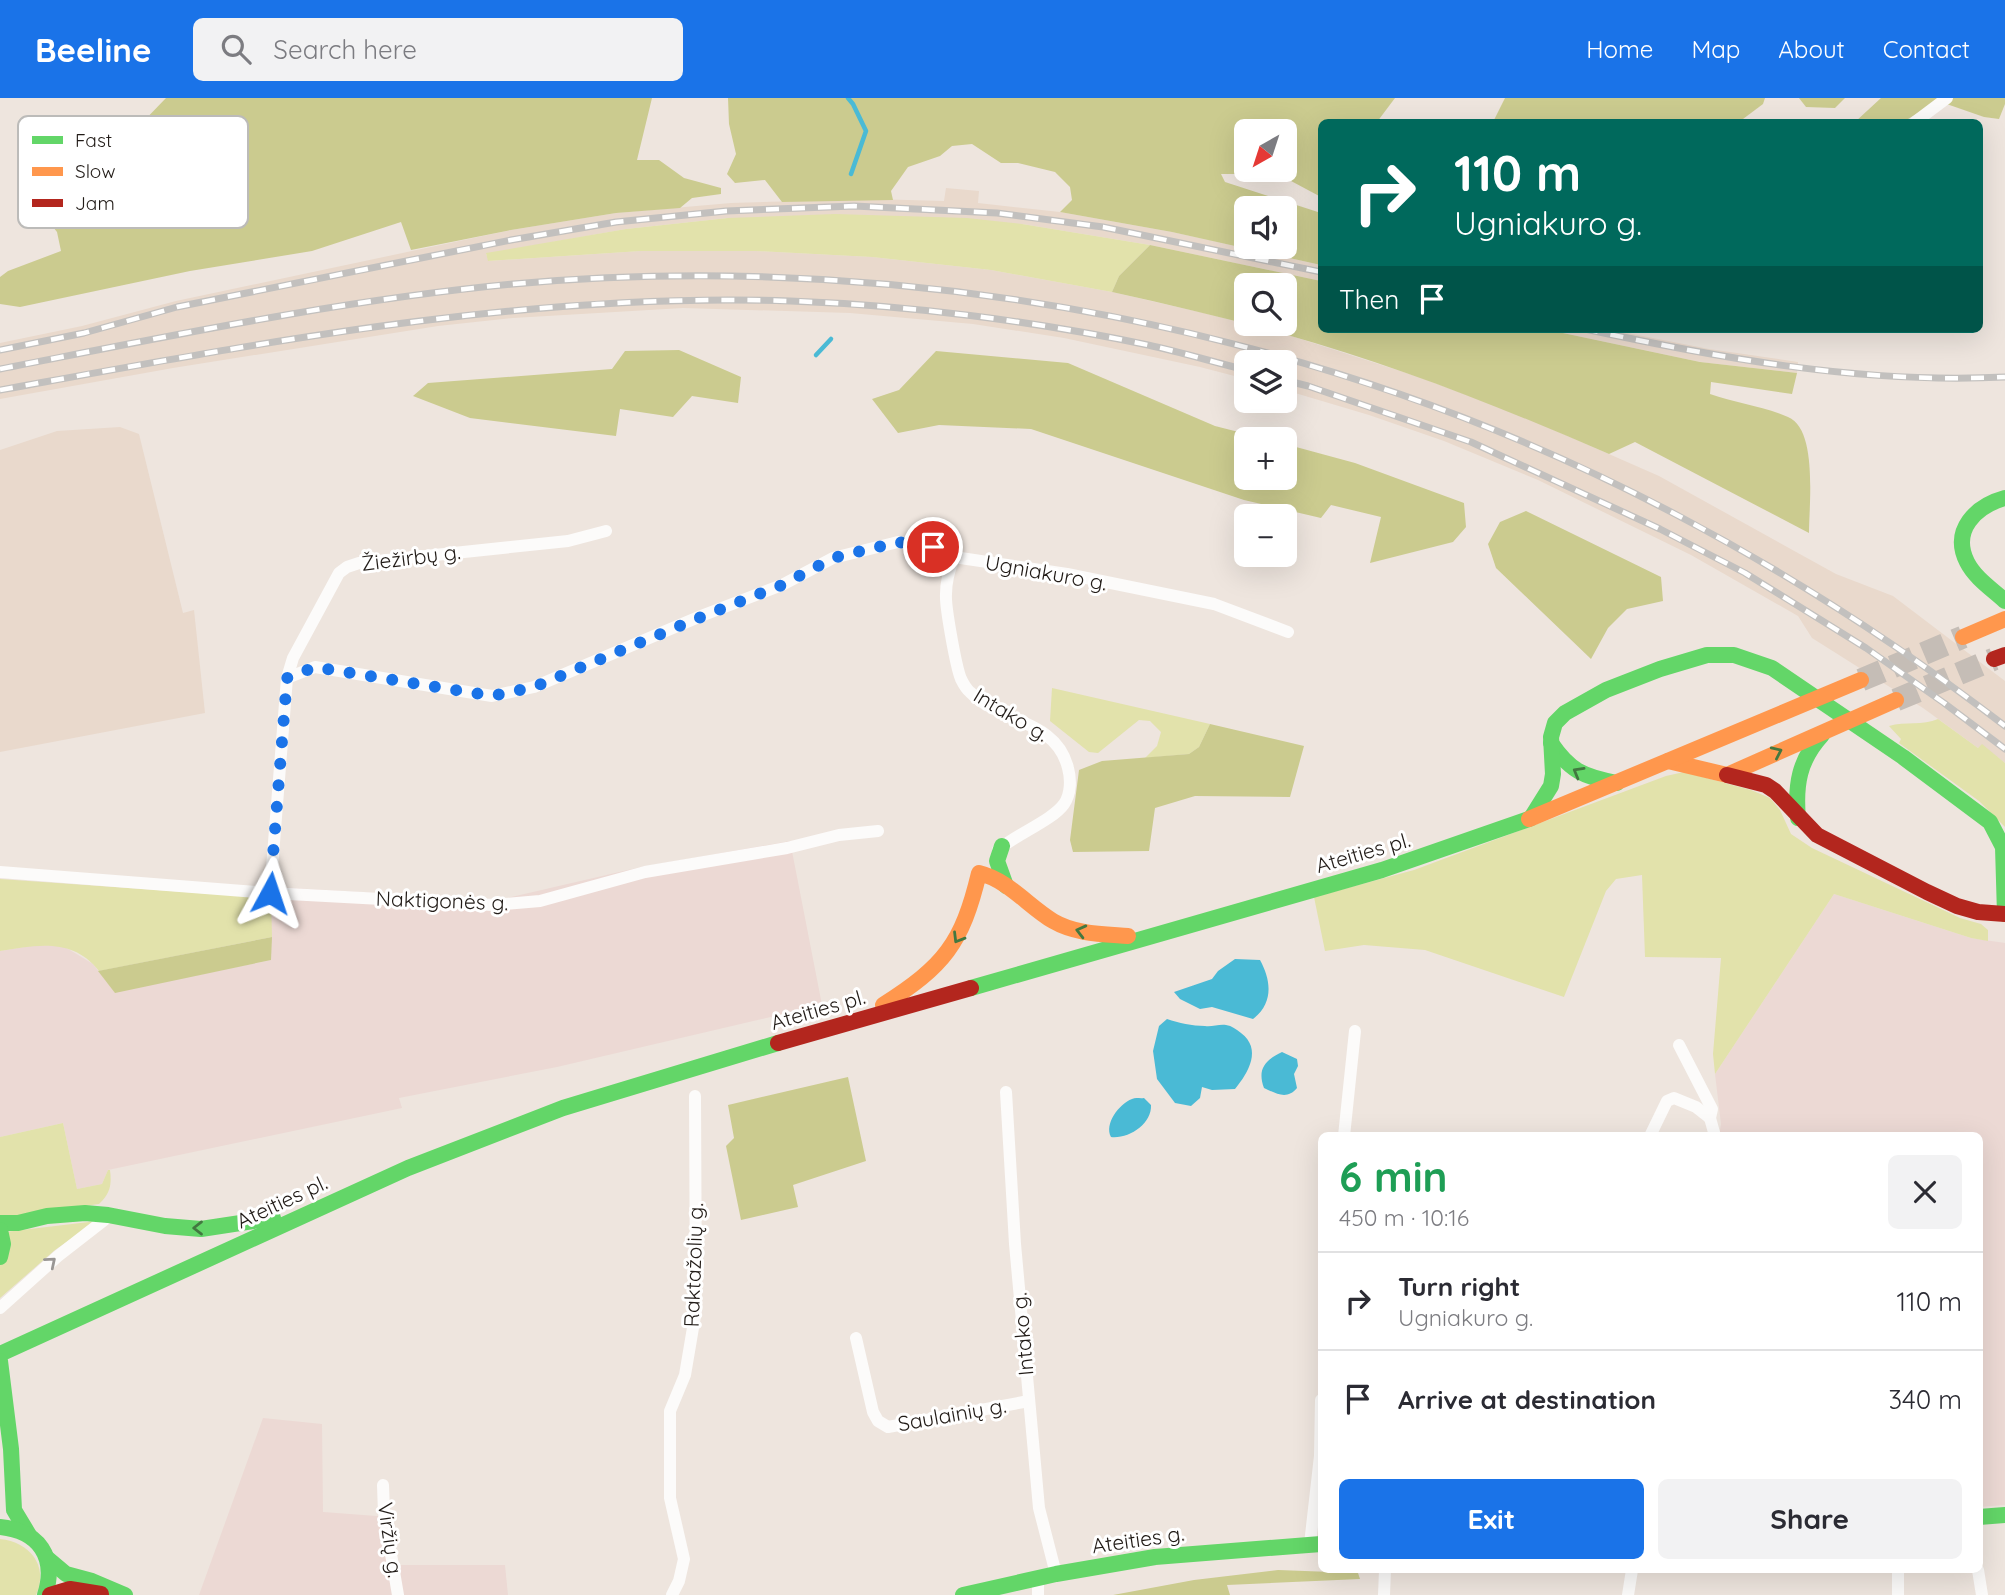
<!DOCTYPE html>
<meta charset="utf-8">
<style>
body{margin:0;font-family:Quicksand,sans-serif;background:#f2f2f3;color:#2b2b33;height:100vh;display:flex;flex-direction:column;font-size:26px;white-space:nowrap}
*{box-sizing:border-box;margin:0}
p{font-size:23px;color:#7c7c81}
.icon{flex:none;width:38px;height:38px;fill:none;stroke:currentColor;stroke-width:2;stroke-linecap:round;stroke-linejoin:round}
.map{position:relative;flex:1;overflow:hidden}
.side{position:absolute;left:1318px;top:1034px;width:665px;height:441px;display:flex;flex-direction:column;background:#fff;border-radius:10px;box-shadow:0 7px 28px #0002}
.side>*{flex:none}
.banner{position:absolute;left:1318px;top:21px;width:665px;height:214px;border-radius:10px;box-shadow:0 7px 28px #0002;background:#00695c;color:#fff;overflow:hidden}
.needle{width:46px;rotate:219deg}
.tools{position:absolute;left:1234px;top:21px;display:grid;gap:14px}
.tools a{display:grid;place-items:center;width:63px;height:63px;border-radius:10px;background:#fff;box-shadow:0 7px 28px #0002;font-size:35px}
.pin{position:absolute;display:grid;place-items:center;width:60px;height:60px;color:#fff;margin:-30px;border:4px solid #fff;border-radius:50%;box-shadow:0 2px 7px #0007}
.me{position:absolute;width:77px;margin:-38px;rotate:5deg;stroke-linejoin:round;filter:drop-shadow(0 0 5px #0008)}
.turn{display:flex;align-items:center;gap:24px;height:147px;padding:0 21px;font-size:32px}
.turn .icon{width:91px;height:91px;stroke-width:2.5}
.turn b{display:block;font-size:49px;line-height:60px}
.then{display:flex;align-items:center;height:66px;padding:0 21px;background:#0003;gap:14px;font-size:26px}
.round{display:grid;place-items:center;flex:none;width:74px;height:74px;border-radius:10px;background:#f2f2f3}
.headline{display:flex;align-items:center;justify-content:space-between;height:119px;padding:0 21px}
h1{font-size:42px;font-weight:800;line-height:52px;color:#1e9e55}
.cta{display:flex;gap:14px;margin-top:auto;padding:14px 21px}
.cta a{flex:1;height:80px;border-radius:10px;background:#1a73e8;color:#fff;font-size:28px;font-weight:800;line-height:80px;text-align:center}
.cta a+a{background:#f2f2f3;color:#2b2b33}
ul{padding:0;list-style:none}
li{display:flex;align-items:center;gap:21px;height:98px;padding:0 21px;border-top:2px solid #e1e1e2}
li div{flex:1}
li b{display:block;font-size:26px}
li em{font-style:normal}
header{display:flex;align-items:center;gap:42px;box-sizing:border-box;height:98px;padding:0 35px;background:#1a73e8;color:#fff}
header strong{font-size:33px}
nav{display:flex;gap:38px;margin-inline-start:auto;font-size:24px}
.search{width:490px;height:63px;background:#f2f2f3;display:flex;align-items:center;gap:18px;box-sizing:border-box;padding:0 24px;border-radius:10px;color:#7c7c81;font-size:26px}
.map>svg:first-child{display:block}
.commercial{fill:#ecd9d4}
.built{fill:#e9d9cc}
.green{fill:#e2e2ab}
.forest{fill:#cbcb8f;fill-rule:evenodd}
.water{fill:#4abad5}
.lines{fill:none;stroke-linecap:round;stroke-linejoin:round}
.stream{stroke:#4abad5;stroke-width:4.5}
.highway-tunnel{stroke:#c5bdb6;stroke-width:23;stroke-dasharray:23 11;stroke-linecap:butt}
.street{stroke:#fcfbfa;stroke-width:12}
.fast{stroke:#63d668;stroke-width:16}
.slow{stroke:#ff974d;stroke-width:16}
.jam{stroke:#b3261e;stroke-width:16}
.rail-casing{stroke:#c2c0be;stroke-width:7}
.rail{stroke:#fff;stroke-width:4.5;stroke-dasharray:13;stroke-linecap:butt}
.oneway{stroke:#427840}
.oneway2{stroke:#999694}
.route{stroke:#1a73e8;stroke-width:12;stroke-dasharray:0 21.6}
.labels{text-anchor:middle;stroke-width:6;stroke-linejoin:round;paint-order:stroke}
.street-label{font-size:21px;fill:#211b17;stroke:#fff}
.key{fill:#fff;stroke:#bcbbb9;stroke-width:2}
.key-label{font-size:19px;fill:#211b17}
</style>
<header>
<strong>Beeline</strong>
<div class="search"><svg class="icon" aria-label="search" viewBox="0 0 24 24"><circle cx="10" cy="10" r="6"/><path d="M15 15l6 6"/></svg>Search here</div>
<nav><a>Home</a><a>Map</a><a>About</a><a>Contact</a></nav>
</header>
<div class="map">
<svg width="2005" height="1497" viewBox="0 0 2005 1497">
<rect width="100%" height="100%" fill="#eee5de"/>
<g class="commercial">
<polygon points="790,743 822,907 557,969 399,1000 402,1010 108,1072 102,1086 77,1091 63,1025 0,1039 0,853 43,846 65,849 93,866 115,894 271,862 271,800 275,789 446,799 490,804 641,769"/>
<polygon points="1834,796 1971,840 2005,845 2005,1407 1979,1409 1979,1038 1719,1038 1721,1026 1715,976"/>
<polygon points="263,1320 322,1326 323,1414 390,1419 397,1467 505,1467 508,1497 199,1497"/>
</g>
<g class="built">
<polygon points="946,90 979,93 978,105 1060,114 1172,134 1321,167 1321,183 1150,147 1022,126 728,120 626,131 486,156 489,163 641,153 756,153 872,159 991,172 1112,194 1208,216 1285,236 1419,279 1520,317 1659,378 1836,476 1893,498 2005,583 2005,665 1982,647 1978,650 1923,610 1812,540 1798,518 1691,457 1538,382 1444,343 1369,317 1285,292 1284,264 1246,264 1246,281 1200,269 1064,240 973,226 850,215 683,210 513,220 438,228 173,270 0,301 0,245 82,228 176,203 511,132 616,115 731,105 872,101 944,103"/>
<polygon points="1544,231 1607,231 1709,251 1798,264 1797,275 1700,264"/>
<polygon points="120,329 139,336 183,515 194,512 205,615 0,654 0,352 57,333"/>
</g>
<g class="green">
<polygon points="835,116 967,120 1022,126 1150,147 1119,178 1112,194 991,172 872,159 756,153 641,153 488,163 486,155 626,131 728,120"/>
<polygon points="1052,590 1210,626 1199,649 1189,656 1145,660 1157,648 1161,634 1150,623 1139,622 1098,655 1089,654 1050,623"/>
<path d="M1938,621L1978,650L1982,646L2005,665V729L1979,703L1899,645L1901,641L1889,628C1905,623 1923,628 1938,621Z"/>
<polygon points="1684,674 1751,692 1770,700 1780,712 1791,736 1812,750 1960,820 1981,826 1988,832 1988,843 1971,840 1834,796 1715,976 1713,956 1721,860 1645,859 1642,777 1616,781 1606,793 1564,899 1425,852 1364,847 1325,853 1314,799 1414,772 1666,678"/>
<path d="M0,781L271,800L272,839L99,873C73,839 36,847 0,853Z"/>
<path d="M63,1025L77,1091L102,1086L108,1072H110C112,1087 110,1096 99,1106L0,1120V1039Z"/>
<polygon points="97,1123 55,1152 0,1200 0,1168 5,1134"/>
<path d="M0,1441C30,1444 49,1468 36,1497H0Z"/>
</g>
<g class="forest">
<polygon points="166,0 652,0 637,62 659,62 684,80 721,90 721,96 692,100 680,110 616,115 511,132 411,152 401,124 312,153 190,173 20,209 0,206 0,179 8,173 61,153 57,134 45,119 49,96 58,71 102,55 138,29"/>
<path d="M728,0H1395L1377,24H1321V99L1278,76H1221L1225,84L1321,115V167L1172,134L1060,114L1072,102L1070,89L1055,74L1018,65H1001L972,46L952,48L940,58L908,69L891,93L893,102L782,104L765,82L735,85L727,76L736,56L729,26ZM1284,33V72H1246V33ZM1284,110V149H1246V110Z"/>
<polygon points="1505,0 1765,0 1763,6 1739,24 1493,24"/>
<polygon points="1799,0 1845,0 1835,10 1806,9"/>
<polygon points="1881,0 2005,0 2005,6 1999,21 1984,19 1938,3 1903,24 1855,24"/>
<path d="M1150,147L1321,183V231H1544L1700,264L1797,275L1792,296L1711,284L1710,296C1735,305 1763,308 1788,319C1818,331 1809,407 1809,435L1635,344L1609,356C1503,310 1395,267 1284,236C1227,220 1170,207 1112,194L1119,178ZM1246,187H1284V226H1246Z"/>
<polygon points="679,252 741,279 738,305 692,298 673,319 620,311 616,338 470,320 413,298 428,285 612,271 625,253"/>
<polygon points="936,253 1068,265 1215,328 1266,341 1246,341 1246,380 1284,380 1285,346 1355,365 1464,405 1466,429 1453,444 1370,465 1381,419 1331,407 1321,420 1244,402 1031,331 939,327 898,335 872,301 899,292"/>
<polygon points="1526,413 1661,479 1663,503 1627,511 1608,530 1591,561 1496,470 1488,446 1500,424"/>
<polygon points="1210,626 1304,648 1290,699 1195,698 1155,710 1149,753 1073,754 1070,742 1079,672 1102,663 1189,656 1199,649"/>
<polygon points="272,839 271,862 115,895 98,873"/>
<polygon points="848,979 866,1063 793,1087 798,1109 741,1122 726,1048 734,1040 728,1007"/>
<polygon points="1278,1472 1358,1475 1360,1481 1227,1487 1230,1497 1113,1497 1194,1482"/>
</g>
<g class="water">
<path d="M1235,861L1260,862C1271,882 1274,905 1253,921L1212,909L1200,911L1180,901L1174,894L1212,881L1218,873Z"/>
<path d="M1167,921C1179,925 1192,928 1205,928C1212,929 1219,926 1226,927C1232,928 1236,931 1241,935C1262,951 1249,974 1235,991L1212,992L1202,989L1200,1000L1191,1008L1175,1005L1157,981L1153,953L1159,928Z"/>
<path d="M1282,954L1297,961L1298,968L1294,976L1297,990C1287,1002 1277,996 1264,990C1257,971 1265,962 1282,954Z"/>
<path d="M1144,1000L1151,1007C1152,1026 1129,1041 1111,1039C1104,1026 1119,1006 1132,1001C1136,999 1140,1001 1144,1000Z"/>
</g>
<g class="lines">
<g class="stream">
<polyline points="848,0 853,6 866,33 851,76"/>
<polyline points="816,257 831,241"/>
</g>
<g class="highway-tunnel">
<polyline points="1861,582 1963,539"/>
<polyline points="1896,602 1994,561"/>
</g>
<g class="street">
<polyline points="1915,24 1947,0"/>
<path d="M954,459C949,472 946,482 946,496C945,508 956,569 961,581C963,585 966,591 970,594C1000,625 1056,621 1068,670C1071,681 1071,696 1064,706C1053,722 1015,737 998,752"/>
<polyline points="287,580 315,569 492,598 534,589 701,518 782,487 833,460 898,444 933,449 954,459 1067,476 1214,506 1288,534"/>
<polyline points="0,774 270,795 493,807 540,803 645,774 787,750 839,737 878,733"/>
<polyline points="270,795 287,580 293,560 339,475 347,469 359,465 568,443 606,433"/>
<polyline points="1679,947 1712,1011 1710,1020 1715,1038"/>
<polyline points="1006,994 1015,1146 1039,1410 1056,1476"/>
<polyline points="1344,1038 1355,933"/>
<polyline points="1650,1038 1667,1003 1674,1000 1696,1009 1710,1020"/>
<polyline points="0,1210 58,1158 112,1116"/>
<polyline points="856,1240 873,1314 878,1323 888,1329 1029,1303"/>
<polyline points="383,1387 384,1415 398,1497"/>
<polyline points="1310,1446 1320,1358 1321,1302"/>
<polyline points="1978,1472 1982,1497"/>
<polyline points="672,1497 679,1483 684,1461 670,1400 670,1313 685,1277 696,1212 695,998"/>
<polyline points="1038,1497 1038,1480"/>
<polyline points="1384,1497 1385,1472"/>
<polyline points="1628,1497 1632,1472"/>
<polyline points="1898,1497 1898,1472"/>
</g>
<g class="fast">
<path d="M2005,400C1976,408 1951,432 1967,464C1975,480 1992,491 2005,503"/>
<path d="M1551,645C1570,673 1584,679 1617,685"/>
<polyline points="1531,720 1551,688 1553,676 1551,639 1555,625 1565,615 1606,592 1660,571 1707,557 1734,557 1772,570 1903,659 1990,724 2003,749 2005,816"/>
<path d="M1798,720C1795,687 1799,662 1822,637"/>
<polyline points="1002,748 997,763 1006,788"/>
<polyline points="971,890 1382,772 1529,721"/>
<polyline points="0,1125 18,1125 47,1118 85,1115 108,1117 165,1128 201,1131 273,1120"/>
<polyline points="0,1132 3,1146 0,1159"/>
<polyline points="0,1256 408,1070 563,1010 778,945"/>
<polyline points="0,1263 11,1351 14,1412 29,1437"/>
<polyline points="1979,1419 2005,1417"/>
<path d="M0,1429C39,1433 57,1459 45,1497"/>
<polyline points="47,1460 66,1476 92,1483 125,1497"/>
<polyline points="963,1497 1056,1476 1155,1459 1321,1446"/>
</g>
<g class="slow">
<polyline points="1963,539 2005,521"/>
<polyline points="1668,663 1727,677 1896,602"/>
<polyline points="1529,721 1861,582"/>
<path d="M883,907C944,868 962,846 979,775C1008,782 1028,808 1053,823C1075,836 1102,836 1128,838"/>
</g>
<g class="jam">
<polyline points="1994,561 2005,557"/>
<polyline points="1727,677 1766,687 1775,693 1817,737 1927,794 1957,808 1978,814 2005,816"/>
<polyline points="778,945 971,890"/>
<polyline points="50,1497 70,1491 101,1496"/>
</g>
<g class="rail-casing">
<g id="rail">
<path d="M1585,231C1724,261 1863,286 2005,279"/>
<polyline points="0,252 84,235 177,209 511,142 616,124 726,113 854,108 997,115 1103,129 1321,174"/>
<path d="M0,271C170,238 341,202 513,186C909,151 1323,230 1675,416C1791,477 1901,548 2005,628"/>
<polyline points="1284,282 1308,288 1471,344 1660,431 1745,475 1866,550 1944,605 2005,651"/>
<path d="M0,292C261,245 524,194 790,203C906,207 1035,223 1148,247C1181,254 1213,264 1246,272"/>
</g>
</g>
<use href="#rail" class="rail"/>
</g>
<defs><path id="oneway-chevron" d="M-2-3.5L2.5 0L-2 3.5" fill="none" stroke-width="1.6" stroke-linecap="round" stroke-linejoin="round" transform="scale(1.75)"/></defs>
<g class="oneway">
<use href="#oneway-chevron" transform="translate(1777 654) rotate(-25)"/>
<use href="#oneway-chevron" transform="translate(1578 674) rotate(-150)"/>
<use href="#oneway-chevron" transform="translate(1081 833) rotate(-166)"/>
<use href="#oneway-chevron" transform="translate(958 840) rotate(121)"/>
<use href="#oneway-chevron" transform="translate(198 1130) rotate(180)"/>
</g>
<use class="oneway2" href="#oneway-chevron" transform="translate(51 1164) rotate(-40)"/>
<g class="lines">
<polyline class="route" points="270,795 287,580 315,569 492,598 534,589 701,519 782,487 833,460 898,444 933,449"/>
</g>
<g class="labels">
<g class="street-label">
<text transform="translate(411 460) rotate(-7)" y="7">Žiežirbų g.</text>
<text transform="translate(1046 475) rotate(10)" y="7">Ugniakuro g.</text>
<text transform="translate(1011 617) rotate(31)" y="7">Intako g.</text>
<text transform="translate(1363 755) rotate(-16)" y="7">Ateities pl.</text>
<text transform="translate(442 803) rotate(2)" y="7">Naktigonės g.</text>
<text transform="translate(818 912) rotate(-16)" y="7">Ateities pl.</text>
<text transform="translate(282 1104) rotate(-25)" y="7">Ateities pl.</text>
<text transform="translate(694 1167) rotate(-88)" y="7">Raktažolių g.</text>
<text transform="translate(1023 1236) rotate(-95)" y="7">Intako g.</text>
<text transform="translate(952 1317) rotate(-10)" y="7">Saulainių g.</text>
<text transform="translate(390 1442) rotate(82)" y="7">Viržių g.</text>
<text transform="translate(1138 1442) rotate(-8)" y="7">Ateities g.</text>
</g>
</g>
<rect x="18" y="18" width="230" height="112" rx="10" class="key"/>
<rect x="32" y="38" width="31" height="8" fill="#63d668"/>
<rect x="32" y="69" width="31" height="9" fill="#ff974d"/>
<rect x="32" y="101" width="31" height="8" fill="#b3261e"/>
<g class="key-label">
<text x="75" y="49">Fast</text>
<text x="75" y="80">Slow</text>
<text x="75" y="112">Jam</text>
</g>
</svg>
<div class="tools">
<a><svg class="needle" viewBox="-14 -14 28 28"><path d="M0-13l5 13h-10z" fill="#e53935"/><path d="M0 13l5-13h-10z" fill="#7c7c81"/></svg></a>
<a><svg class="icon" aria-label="sound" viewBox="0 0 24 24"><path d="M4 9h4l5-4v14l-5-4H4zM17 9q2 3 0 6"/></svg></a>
<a><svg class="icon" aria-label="search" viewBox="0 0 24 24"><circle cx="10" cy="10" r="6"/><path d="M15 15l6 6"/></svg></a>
<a><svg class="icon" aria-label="layers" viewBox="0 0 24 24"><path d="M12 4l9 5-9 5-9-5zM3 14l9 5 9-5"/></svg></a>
<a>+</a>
<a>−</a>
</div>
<div class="pin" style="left:933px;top:449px;background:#d93025"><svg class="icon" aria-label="arrive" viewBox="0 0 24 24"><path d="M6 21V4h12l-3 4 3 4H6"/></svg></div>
<svg class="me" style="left:270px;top:795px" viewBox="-20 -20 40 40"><path d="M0-17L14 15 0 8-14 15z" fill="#1a73e8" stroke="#fff" stroke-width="4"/></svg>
<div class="banner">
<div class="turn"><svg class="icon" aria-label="right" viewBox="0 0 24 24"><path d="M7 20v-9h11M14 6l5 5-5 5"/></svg><div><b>110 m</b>Ugniakuro g.</div></div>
<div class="then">Then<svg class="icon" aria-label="arrive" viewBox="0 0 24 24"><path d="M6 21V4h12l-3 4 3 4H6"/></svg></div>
</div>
<section class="side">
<div class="headline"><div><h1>6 min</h1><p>450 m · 10:16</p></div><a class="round"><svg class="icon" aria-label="close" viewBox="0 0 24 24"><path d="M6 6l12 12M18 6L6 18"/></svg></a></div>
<ul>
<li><svg class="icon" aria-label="right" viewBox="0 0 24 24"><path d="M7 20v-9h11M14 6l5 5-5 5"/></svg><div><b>Turn right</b><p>Ugniakuro g.</p></div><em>110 m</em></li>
<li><svg class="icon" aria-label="arrive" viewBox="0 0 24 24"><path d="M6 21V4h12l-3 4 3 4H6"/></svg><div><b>Arrive at destination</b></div><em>340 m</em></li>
</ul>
<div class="cta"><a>Exit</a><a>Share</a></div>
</section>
</div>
